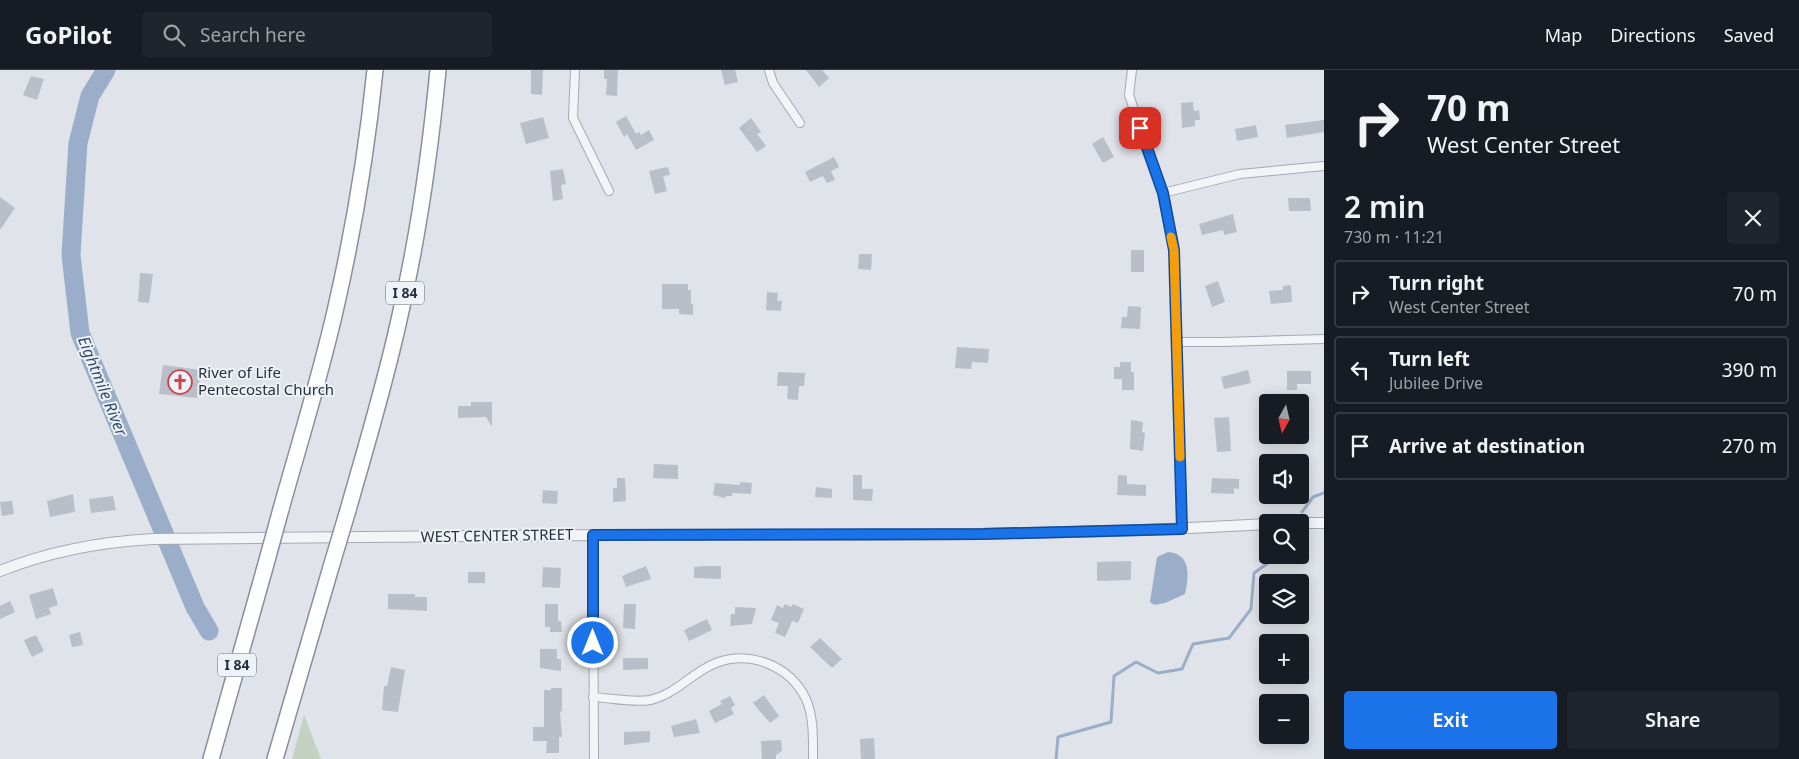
<!DOCTYPE html>
<meta charset="utf-8">
<style>
body{margin:0;font-family:"Noto Sans",sans-serif;background:#20242c;color:#f1f3f6;height:100vh;display:flex;flex-direction:column;font-size:19px;white-space:nowrap}
*{box-sizing:border-box;margin:0}
p{font-size:16px;color:#9ea1a6}
.icon{flex:none;width:28px;height:28px;fill:none;stroke:currentColor;stroke-width:2;stroke-linecap:round;stroke-linejoin:round}
.map{position:relative;flex:1;overflow:hidden}
.details{display:flex;flex-direction:column;background:#171b24;width:475px}
.details>*{flex:none}
.top-card{background:#171b24;color:#f1f3f6;overflow:hidden}
.needle{width:32px;rotate:188deg}
.fabs{position:absolute;left:1259px;top:324px;display:grid;gap:10px}
.fabs a{display:grid;place-items:center;width:50px;height:50px;border-radius:5px;background:#171b24;box-shadow:0 2px 12px #0003;font-size:25px}
.pin{position:absolute;display:grid;place-items:center;width:42px;height:42px;color:#fff;margin:-21px;border-radius:10px;box-shadow:0 2px 8px #0006}
.me{position:absolute;width:55px;margin:-28px;rotate:0deg;stroke-linejoin:round;filter:drop-shadow(0 0 4px #0008)}
.turn{display:flex;align-items:center;gap:18px;height:105px;padding:0 20px;font-size:22px}
.turn .icon{width:65px;height:65px;stroke-width:2.5}
.turn b{display:block;font-size:35px;line-height:42px}
.round{display:grid;place-items:center;flex:none;width:52px;height:52px;border-radius:5px;background:#20242c}
.head{display:flex;align-items:center;justify-content:space-between;height:85px;padding:0 20px}
h1{font-size:30px;font-weight:600;line-height:38px}
.action{display:flex;gap:10px;margin-top:auto;padding:10px 20px}
.action a{flex:1;height:58px;border-radius:5px;background:#1a73e8;color:#fff;font-size:20px;font-weight:600;line-height:58px;text-align:center}
.action a+a{background:#20242c;color:#f1f3f6}
ul{padding:0;list-style:none}
li{display:flex;align-items:center;gap:15px;height:68px;margin:0 10px 8px;padding:0 10px;border:2px solid #363941;border-radius:5px}
li div{flex:1}
li b{display:block;font-size:19px}
li em{font-style:normal}
header{display:flex;align-items:center;gap:30px;box-sizing:border-box;height:70px;padding:0 25px;background:#171b24;border-bottom:1px solid #363941}
header strong{font-size:24px}
nav{display:flex;gap:28px;margin-inline-start:auto;font-size:18px}
.search{width:350px;height:45px;background:#20242c;display:flex;align-items:center;gap:12px;box-sizing:border-box;padding:0 18px;border-radius:5px;color:#9ea1a6;font-size:19px}
main{display:flex;flex:1;min-height:0}
.map>svg:first-child{display:block}
.green{fill:#c4d3c1}
.water{fill:#9aaec9}
.lines{fill:none;stroke-linecap:round;stroke-linejoin:round}
.stream{stroke:#9aaec9;stroke-width:3}
.river{stroke:#9aaec9;stroke-width:19}
.building{fill:#babec9}
.minor-casing{stroke:#a5a9b3;stroke-width:10}
.tertiary-casing{stroke:#a5a9b3;stroke-width:12}
.motorway-casing{stroke:#878fa0;stroke-width:18}
.minor{stroke:#f3f4f7;stroke-width:8}
.tertiary{stroke:#f3f4f7;stroke-width:10}
.motorway{stroke:#fff;stroke-width:15}
.motorway-bridge-casing{stroke:#878fa0;stroke-width:18;stroke-linecap:butt}
.motorway-bridge{stroke:#fff;stroke-width:15}
.route-casing{stroke:#114b97;stroke-width:12}
.route{stroke:#1a73e8;stroke-width:9}
.slow{stroke:#f59e0b;stroke-width:9}
.labels{text-anchor:middle;stroke-width:4;stroke-linejoin:round;paint-order:stroke}
.shield{fill:#eff2f6;stroke:#646a77;stroke-width:1}
.shield-label{font-size:14px;font-weight:bold;fill:#282f41}
.poi-label{font-size:15px;fill:#282f41;stroke:#eff2f6;text-anchor:start}
.street-label{font-size:15px;fill:#282f41;stroke:#eff2f6}
.water-label{font-size:16px;font-style:italic;fill:#324b75;stroke:#eff2f6}
</style>
<header>
<strong>GoPilot</strong>
<div class="search"><svg class="icon" aria-label="search" viewBox="0 0 24 24"><circle cx="10" cy="10" r="6"/><path d="M15 15l6 6"/></svg>Search here</div>
<nav><a>Map</a><a>Directions</a><a>Saved</a></nav>
</header>
<main>
<div class="map">
<svg width="1324" height="689" viewBox="0 0 1324 689">
<rect width="100%" height="100%" fill="#e0e3e9"/>
<polygon class="green" points="304,645 321,689 292,689"/>
<path class="water" d="M1168,482C1191,484 1189,505 1185,524L1165,533L1154,535L1150,532L1157,487Z"/>
<g class="lines">
<g class="stream">
<polyline points="1302,442 1313,427 1324,423"/>
<polyline points="1056,689 1058,667 1111,652 1114,606 1136,592 1158,603 1182,599 1193,574 1229,568 1251,539 1254,503 1279,485"/>
</g>
<polyline class="river" points="106,0 90,26 78,73 71,185 80,263 195,537 209,561"/>
</g>
<g class="building">
<polygon points="531,0 543,0 542,25 531,24"/>
<polygon points="604,0 618,0 617,26 606,25 607,9 604,9"/>
<polygon points="721,0 735,0 738,12 725,15"/>
<polygon points="806,0 822,0 829,8 819,17"/>
<polygon points="31,6 44,9 37,30 23,25"/>
<polygon points="1193,32 1194,41 1199,40 1200,50 1195,50 1195,56 1182,58 1181,33"/>
<polygon points="626,46 636,64 639,62 641,65 649,60 654,70 636,80 627,64 624,67 616,52"/>
<polygon points="543,47 549,68 526,74 520,53"/>
<polygon points="751,48 761,62 757,64 766,76 757,82 739,58"/>
<polygon points="1324,50 1324,62 1287,68 1285,55"/>
<polygon points="1256,55 1258,67 1237,71 1235,59"/>
<polygon points="1103,67 1114,87 1103,93 1092,74"/>
<polygon points="834,87 839,97 831,101 835,110 827,113 823,106 810,112 805,102"/>
<polygon points="668,97 670,105 663,106 667,121 655,124 649,101"/>
<polygon points="563,99 566,114 561,115 563,129 553,131 550,101"/>
<polygon points="0,127 15,138 0,160"/>
<polygon points="1288,128 1310,128 1311,141 1289,141"/>
<polygon points="1233,144 1237,162 1224,165 1223,160 1202,165 1199,154"/>
<rect x="1131" y="180" width="13" height="22"/>
<polygon points="859,184 872,184 871,200 858,199"/>
<polygon points="140,203 153,204 149,233 138,232"/>
<polygon points="1218,211 1225,232 1212,237 1205,216"/>
<polygon points="662,214 688,214 688,220 691,220 691,234 693,234 693,245 679,244 679,239 662,239"/>
<polygon points="1291,215 1292,232 1271,234 1269,221 1283,220 1283,216"/>
<polygon points="767,222 778,223 777,231 782,231 781,241 766,240"/>
<polygon points="1128,236 1141,237 1140,259 1121,258 1122,247 1127,247"/>
<polygon points="957,277 989,279 988,293 972,292 971,299 955,298"/>
<polygon points="1120,292 1131,292 1131,302 1134,302 1134,320 1122,320 1122,309 1114,309 1114,297 1120,297"/>
<polygon points="163,295 201,300 197,328 159,324"/>
<polygon points="1248,300 1251,313 1224,319 1221,307"/>
<polygon points="1287,301 1311,301 1311,314 1297,314 1297,320 1287,320"/>
<polygon points="778,302 805,303 804,316 799,316 798,330 787,329 788,316 777,316"/>
<polygon points="471,332 492,332 492,357 486,347 458,348 458,336 471,336"/>
<polygon points="1229,347 1231,381 1217,382 1214,348"/>
<polygon points="1131,350 1143,352 1142,362 1145,363 1143,381 1130,379"/>
<polygon points="654,394 678,395 678,409 653,408"/>
<polygon points="853,405 862,405 862,419 873,419 872,431 853,430"/>
<polygon points="1118,405 1127,406 1127,414 1146,415 1146,426 1117,425"/>
<polygon points="617,408 625,408 626,431 613,432 613,418 617,418"/>
<polygon points="1212,408 1239,409 1239,419 1234,418 1234,424 1211,423"/>
<polygon points="740,412 752,413 751,424 732,423 732,426 726,426 725,428 713,425 715,413 740,415"/>
<polygon points="816,417 832,419 832,428 815,427"/>
<polygon points="543,420 558,421 557,434 542,433"/>
<polygon points="73,424 75,442 50,447 47,431"/>
<polygon points="113,426 116,440 91,443 89,429"/>
<polygon points="12,431 14,444 2,446 0,432"/>
<polygon points="1131,491 1131,510 1097,511 1097,492"/>
<polygon points="646,496 651,509 626,517 622,506"/>
<polygon points="704,496 721,496 721,509 694,508 694,497"/>
<polygon points="543,497 561,498 560,518 542,517"/>
<rect x="468" y="502" width="17" height="11"/>
<polygon points="53,518 58,535 49,538 51,544 36,549 29,525"/>
<polygon points="388,524 415,524 415,527 427,527 427,541 388,539"/>
<polygon points="10,531 15,542 0,549 0,536"/>
<polygon points="545,534 558,534 558,551 561,551 562,562 550,562 550,557 545,557"/>
<polygon points="624,534 636,534 635,559 623,558"/>
<polygon points="785,534 791,537 793,534 804,539 798,553 792,551 785,567 775,563 779,553 771,550 777,535 783,538"/>
<polygon points="735,537 756,538 752,554 730,556 731,544 735,544"/>
<polygon points="707,549 712,560 689,571 684,560"/>
<polygon points="80,562 83,575 72,577 69,565"/>
<polygon points="36,565 44,581 32,587 24,570"/>
<polygon points="820,568 842,589 832,598 810,577"/>
<polygon points="540,579 557,579 557,589 561,589 561,601 540,598"/>
<polygon points="623,588 648,588 648,599 623,600"/>
<polygon points="391,597 405,600 398,642 382,640 384,616 387,616"/>
<polygon points="551,618 562,618 562,641 560,642 562,667 559,667 559,683 546,683 547,671 533,671 533,657 544,657 544,620 551,620"/>
<polygon points="764,625 779,646 770,653 753,633"/>
<polygon points="730,626 735,635 731,638 734,644 715,653 709,641 722,634 720,631"/>
<polygon points="696,649 700,663 674,667 671,656"/>
<polygon points="650,661 650,672 624,675 624,662"/>
<polygon points="874,668 875,689 861,689 860,669"/>
<polygon points="781,670 782,681 776,685 776,689 762,689 761,671"/>
</g>
<g class="lines">
<g class="minor-casing">
<g id="minor">
<polyline points="575,0 573,48 609,121"/>
<polyline points="769,0 773,13 800,53"/>
<polyline points="1132,0 1129,25 1163,123 1174,180 1182,459"/>
<polyline points="1163,123 1240,104 1324,96"/>
<polyline points="1177,272 1223,272 1324,269"/>
<polyline points="593,465 594,689"/>
<path d="M593,627C611,628 633,633 650,630C677,624 692,602 716,593C751,580 790,596 806,629C814,647 813,670 813,689"/>
</g>
</g>
<g class="tertiary-casing">
<g id="tertiary">
<polyline points="1300,453 1324,453"/>
<path d="M0,501C50,481 99,472 153,469C306,468 459,465 612,465C831,465 1049,467 1268,454"/>
</g>
</g>
<g class="motorway-casing">
<g id="motorway">
<path d="M281,439C300,371 321,304 336,237C354,158 367,80 375,0"/>
<path d="M348,440C366,377 385,314 399,250C418,168 430,84 438,0"/>
<polyline points="211,689 264,501"/>
<polyline points="275,689 331,497"/>
</g>
</g>
<use href="#minor" class="minor"/>
<use href="#tertiary" class="tertiary"/>
<use href="#motorway" class="motorway"/>
<g class="motorway-bridge-casing">
<g id="motorway-bridge">
<polyline points="331,497 348,440"/>
<polyline points="264,501 281,439"/>
</g>
</g>
<use href="#motorway-bridge" class="motorway-bridge"/>
</g>
<g class="lines">
<g class="route-casing">
<polyline id="route" points="593,573 593,465 983,464 1182,459 1174,180 1163,123 1140,58"/>
</g>
<use href="#route" class="route"/>
<polyline class="slow" points="1171,167 1174,180 1180,387"/>
</g>
<defs>
<g id="church-ring" transform="scale(1.25)"><circle r="9.5" fill="#eff2f6" stroke="#cf444e" stroke-width="1.5"/><path d="M-1.2-6h2.4v3.5h3.3v2.4h-3.3V6h-2.4V-.1h-3.3v-2.4h3.3Z" fill="#cf444e"/></g>
</defs>
<g fill-rule="evenodd">
<use href="#church-ring" x="180" y="312"/>
</g>
<g class="labels">
<g class="shield">
<rect x="386" y="211.5" width="38" height="23" rx="4"/>
<rect x="218" y="583.5" width="38" height="23" rx="4"/>
</g>
<g class="shield-label">
<text x="405" y="228">I 84</text>
<text x="237" y="600">I 84</text>
</g>
<g class="poi-label">
<text x="198" y="308">River of Life<tspan x="198" dy="17">Pentecostal Church</tspan></text>
</g>
<g class="street-label">
<text transform="translate(497 466) rotate(-1)" y="5">WEST CENTER STREET</text>
</g>
<g class="water-label">
<text transform="translate(103 316) rotate(68)" y="6">Eightmile River</text>
</g>
</g>
</svg>
<div class="fabs">
<a><svg class="needle" viewBox="-14 -14 28 28"><path d="M0-13l5 13h-10z" fill="#e53935"/><path d="M0 13l5-13h-10z" fill="#9ea1a6"/></svg></a>
<a><svg class="icon" aria-label="sound" viewBox="0 0 24 24"><path d="M4 9h4l5-4v14l-5-4H4zM17 9q2 3 0 6"/></svg></a>
<a><svg class="icon" aria-label="search" viewBox="0 0 24 24"><circle cx="10" cy="10" r="6"/><path d="M15 15l6 6"/></svg></a>
<a><svg class="icon" aria-label="layers" viewBox="0 0 24 24"><path d="M12 4l9 5-9 5-9-5zM3 14l9 5 9-5"/></svg></a>
<a>+</a>
<a>−</a>
</div>
<div class="pin" style="left:1140px;top:58px;background:#d93025"><svg class="icon" aria-label="arrive" viewBox="0 0 24 24"><path d="M6 21V4h12l-3 4 3 4H6"/></svg></div>
<svg class="me" style="left:593px;top:573px" viewBox="-20 -20 40 40"><circle r="17" fill="#1a73e8" stroke="#fff" stroke-width="3"/><path d="M0-11L8 9 0 5-8 9z" fill="#fff"/></svg>
</div>
<section class="details">
<div class="top-card">
<div class="turn"><svg class="icon" aria-label="right" viewBox="0 0 24 24"><path d="M7 20v-9h11M14 6l5 5-5 5"/></svg><div><b>70 m</b>West Center Street</div></div>
</div>
<div class="head"><div><h1>2 min</h1><p>730 m · 11:21</p></div><a class="round"><svg class="icon" aria-label="close" viewBox="0 0 24 24"><path d="M6 6l12 12M18 6L6 18"/></svg></a></div>
<ul>
<li><svg class="icon" aria-label="right" viewBox="0 0 24 24"><path d="M7 20v-9h11M14 6l5 5-5 5"/></svg><div><b>Turn right</b><p>West Center Street</p></div><em>70 m</em></li>
<li><svg class="icon" aria-label="left" viewBox="0 0 24 24"><path d="M17 20v-9H6M10 6l-5 5 5 5"/></svg><div><b>Turn left</b><p>Jubilee Drive</p></div><em>390 m</em></li>
<li><svg class="icon" aria-label="arrive" viewBox="0 0 24 24"><path d="M6 21V4h12l-3 4 3 4H6"/></svg><div><b>Arrive at destination</b></div><em>270 m</em></li>
</ul>
<div class="action"><a>Exit</a><a>Share</a></div>
</section>
</main>
